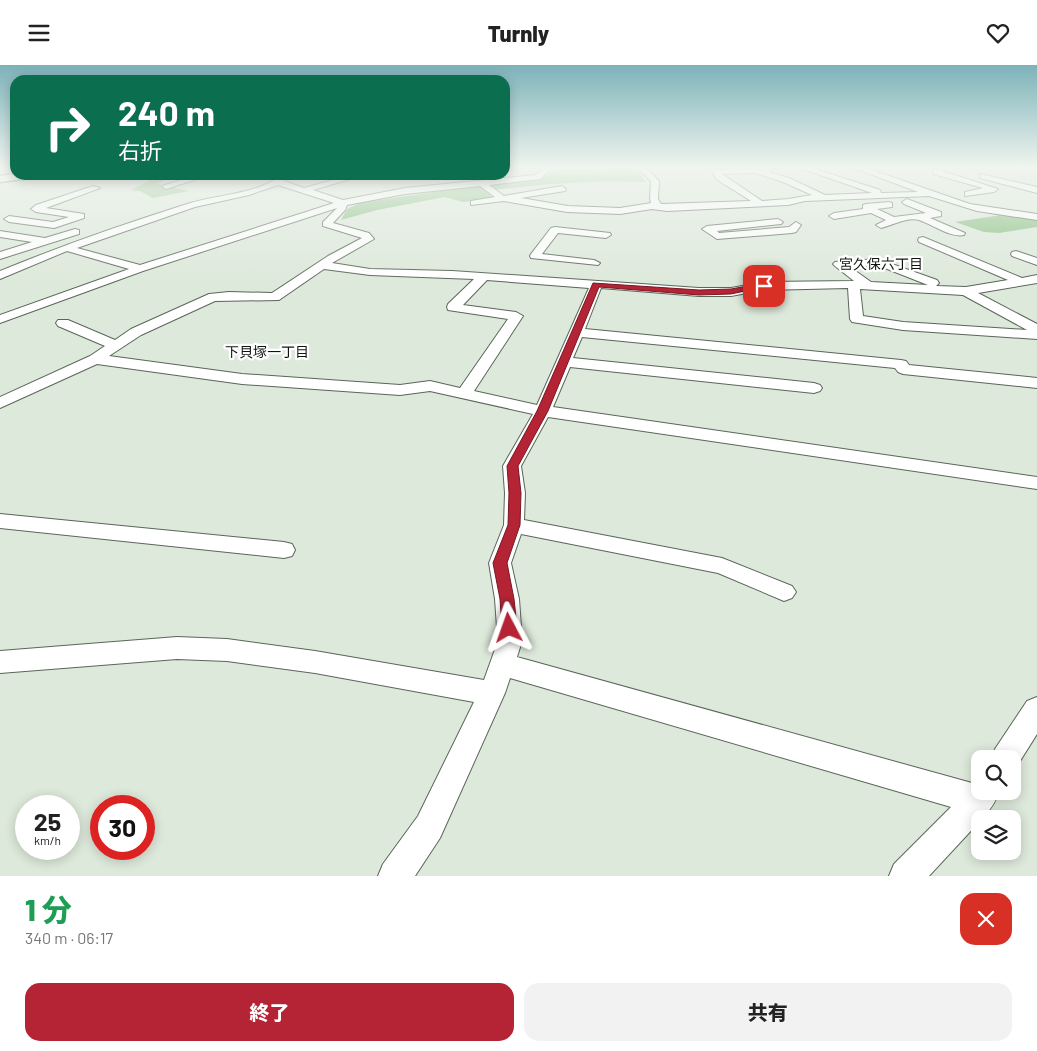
<!DOCTYPE html>
<html lang="ja">
<meta charset="utf-8">
<style>
:root{--surface:#fff;--page:#f2f2f2;--text:#222;--muted:#767676;--accent:#b52435}
body{margin:0;font-family:Barlow,"Noto Sans JP",sans-serif;background:var(--page);color:var(--text);height:100vh;display:flex;flex-direction:column;font-size:19px;white-space:nowrap}
*{box-sizing:border-box;margin:0}
p{font-size:16px;color:var(--muted)}
.icon{flex:none;width:28px;height:28px;fill:none;stroke:currentColor;stroke-width:2;stroke-linecap:round;stroke-linejoin:round}
.map{position:relative;height:811px;overflow:hidden}
.details{display:flex;flex-direction:column;background:var(--surface);flex:1}
.details>*{flex:none}
.top-card{position:absolute;left:10px;top:10px;width:500px;height:105px;border-radius:15px;box-shadow:0 2px 12px #0003;background:#0b6e4f;color:#fff;overflow:hidden}
.controls{position:absolute;left:971px;top:685px;display:grid;gap:10px}
.controls a{display:grid;place-items:center;width:50px;height:50px;border-radius:10px;background:var(--surface);box-shadow:0 2px 12px #0003;font-size:25px}
.speed{position:absolute;left:15px;top:730px;display:flex;gap:10px;font-size:25px;font-weight:700;text-align:center}
.speed>*{display:grid;place-content:center;width:65px;height:65px;border-radius:50%;background:var(--surface);box-shadow:0 2px 12px #0003;line-height:1}
.speed small{font-size:12px;font-weight:400}
.speed .limit{border:8px solid #d22;background:#fff;color:#111}
.pin{position:absolute;display:grid;place-items:center;width:42px;height:42px;color:#fff;margin:-21px;border-radius:10px;box-shadow:0 2px 8px #0006}
.me{position:absolute;width:55px;margin:-28px;rotate:356deg;stroke-linejoin:round;filter:drop-shadow(0 0 4px #0008)}
.turn{display:flex;align-items:center;gap:18px;height:105px;padding:0 25px;font-size:22px}
.turn .icon{width:65px;height:65px;stroke-width:2.5}
.turn b{display:block;font-size:35px;line-height:42px}
.round{display:grid;place-items:center;flex:none;width:52px;height:52px;border-radius:15px;background:var(--page)}
.head{display:flex;align-items:center;justify-content:space-between;height:85px;padding:0 25px}
h1{font-size:30px;font-weight:800;line-height:38px;color:#1e9e55}
.cta{display:flex;gap:10px;margin-top:auto;padding:10px 25px}
.cta a{flex:1;height:58px;border-radius:15px;background:var(--accent);color:#fff;font-size:20px;font-weight:800;line-height:58px;text-align:center}
.cta a+a{background:var(--page);color:var(--text)}
header{display:flex;justify-content:space-between;align-items:center;height:65px;padding:0 25px;background:var(--surface);font-size:22px;font-weight:800}
.map>svg:first-child{display:block}
</style>
<header><svg class="icon" aria-label="menu" viewBox="0 0 24 24"><path d="M4 6h16M4 12h16M4 18h16"/></svg>Turnly<svg class="icon" aria-label="heart" viewBox="0 0 24 24"><path d="M12 20l-8-8c-3-5 5-10 8-4 3-6 11-1 8 4z"/></svg></header>
<div class="map">
<svg width="1037" height="811" viewBox="0 0 1037 811">
<rect width="100%" height="100%" fill="#dde9db"/>
<path fill="#cfe0cc" d="M 956,103 L 1037,103 L 1037,120 L 1029,122 Z"/>
<path fill="#88bd81" d="M 632,103 L 638,106 L 646,117 C 592,115 540,119 487,126 L 493,134 L 463,137 L 445,132 L 377,145 L 341,155 L 347,144 L 360,138 L 547,110 L 557,104 Z
M 160,110 L 168,110 L 169,113 L 157,119 L 189,126 L 153,133 L 140,126 L 131,125 Z
M 1008,149 L 1037,154 L 1037,162 L 999,168 L 984,167 L 955,157 Z"/>
<g fill="none" stroke-linecap="round" stroke-linejoin="round">
<defs>
<path id="street" d="M 543,103 L 551,103 L 541,114 L 489,120 L 504,131 L 562,121 L 566,124 L 565,126 L 521,133 L 568,141 L 620,143 L 651,138 L 650,134 L 651,116 L 638,103 L 646,103 L 659,116 L 658,134 L 661,139 L 751,136 L 716,114 L 711,103 L 720,105 L 770,103 L 773,105 L 769,107 L 789,113 L 825,130 L 872,128 L 800,103 L 812,103 L 880,125 L 881,128 L 918,127 L 854,103 L 866,103 L 970,139 L 1037,149 L 1037,155 L 977,146 L 929,131 L 805,136 L 788,140 L 667,146 L 652,144 L 620,149 L 567,147 L 504,136 L 471,140 L 471,136 L 495,132 L 480,121 L 405,129 L 347,140 L 345,145 L 333,158 L 369,168 L 374,174 L 332,198 L 370,204 L 452,206 L 699,223 L 731,223 L 764,217 L 854,216 L 835,201 L 833,199 L 835,197 L 878,194 L 937,215 L 939,218 L 936,221 L 966,222 L 1008,215 L 919,177 L 918,175 L 919,173 L 923,172 L 1022,213 L 1037,210 L 1037,218 L 978,228 L 1037,259 L 1037,274 L 903,265 L 852,257 L 850,254 L 848,223 L 764,225 L 731,231 L 699,231 L 601,223 L 585,264 L 901,295 L 906,296 L 909,300 L 1037,313 L 1037,323 L 903,309 L 898,307 L 895,303 L 582,272 L 573,293 L 814,318 L 820,320 L 822,323 L 820,326 L 814,328 L 570,302 L 553,342 L 1037,412 L 1037,424 L 548,352 L 521,401 L 525,428 L 524,455 L 722,493 L 792,521 L 796,527 L 792,533 L 784,536 L 718,508 L 521,469 L 511,498 L 519,534 L 522,576 L 517,592 L 972,718 L 980,713 L 980,726 L 999,726 C 996,737 990,745 982,754 L 980,754 L 980,756 L 929,811 L 889,811 L 894,799 L 951,742 L 510,613 L 505,628 L 440,773 L 415,811 L 378,811 L 383,799 L 418,751 L 474,637 L 315,608 L 227,596 L 177,594 L 0,608 L 0,586 L 177,572 L 227,574 L 315,586 L 484,615 L 498,576 L 495,534 L 489,498 L 504,460 L 505,428 L 503,401 L 533,349 L 430,326 L 400,330 L 242,319 L 97,299 L 0,343 L 0,332 L 90,291 L 105,281 L 58,261 L 56,258 L 58,255 L 68,255 L 115,275 L 131,264 L 209,229 L 229,227 L 272,228 L 328,191 L 362,173 L 323,161 L 323,157 L 337,143 L 143,206 L 0,258 L 0,250 L 129,204 L 67,186 L 0,214 L 0,206 C 61,181 124,159 187,139 C 215,130 259,129 281,110 L 290,110 L 284,116 L 304,123 L 351,110 L 364,110 L 313,125 L 343,135 L 405,123 L 536,110 ZM 755,108 L 783,117 L 812,130 L 788,134 L 762,136 L 722,109 ZM 278,120 L 334,138 L 140,200 L 77,183 L 195,142 L 249,130 ZM 877,200 L 928,220 L 871,217 L 850,202 ZM 324,204 L 370,210 L 474,214 L 448,239 L 447,242 L 448,245 L 508,254 L 460,323 L 430,316 L 400,320 L 242,309 L 109,291 L 141,270 L 215,236 L 279,235 ZM 487,215 L 589,223 L 537,340 L 474,326 L 523,251 L 516,247 L 463,240 ZM 860,224 L 963,230 L 1027,265 L 903,257 L 863,251 Z
M 933,105 L 939,105 L 998,124 L 994,127 L 965,131 L 965,127 L 983,123 L 933,109 Z
M 980,109 L 1037,122 L 1037,128 L 980,113 Z
M 197,110 L 210,110 L 166,124 L 162,121 Z
M 93,121 L 100,123 L 46,143 L 84,149 L 84,153 L 54,163 L 9,157 L 4,154 L 9,151 L 53,157 L 69,152 L 36,147 L 31,144 L 36,140 Z
M 907,134 L 941,147 L 941,151 L 930,153 L 965,168 L 964,170 C 950,173 932,159 919,155 C 907,152 893,160 881,163 L 876,160 L 886,155 L 871,148 L 834,154 L 829,151 L 834,148 L 863,144 L 863,140 L 866,139 L 889,137 L 892,138 L 892,142 L 877,144 L 894,152 L 926,148 L 904,139 L 902,137 Z
M 778,154 L 783,157 L 781,159 L 717,166 L 719,168 L 789,162 L 796,157 L 801,160 L 796,167 L 792,168 L 717,174 L 702,164 L 707,161 Z
M 555,162 L 610,168 L 611,170 L 606,173 L 558,168 L 542,189 L 594,195 L 600,198 L 598,200 L 531,193 L 530,191 L 531,189 L 551,163 Z
M 75,164 L 79,165 L 79,169 L 0,194 L 0,187 L 32,177 L 0,172 L 0,166 L 45,173 Z
M 1016,186 L 1037,193 L 1037,200 L 1012,191 L 1011,189 L 1012,187 Z
M 0,449 L 284,477 L 292,479 L 295,485 L 292,491 L 284,493 L 0,463 Z
M 1037,632 L 1037,669 L 1015,704 L 1012,705 L 1012,694 L 991,694 L 995,684 L 1027,636 Z"/>
<path id="secondary" d="M 15,109 L 15,110 L 35,110 L 29,113 L 0,117 L 0,111 Z"/>
</defs>
<use href="#street" stroke="#5b655a" stroke-width="2"/>
<use href="#secondary" stroke="#5b655a" stroke-width="3"/>
<use href="#street" fill="#fff" fill-rule="evenodd"/>
<use href="#secondary" fill="#fff" fill-rule="evenodd"/>
</g>
<linearGradient id="sky" x2="0" y2="1"><stop stop-color="#7cb2b9"/><stop offset="0.47" stop-color="#f0f5ef"/><stop offset="1" stop-color="#f0f5ef" stop-opacity="0"/></linearGradient>
<rect width="1037" height="217" fill="url(#sky)"/>
<path fill="#b52435" stroke="#761722" d="M 593,218 L 699,225 L 731,224 L 764,218 L 768,221 L 731,229 L 699,230 L 599,222 L 548,346 L 518,401 L 521,428 L 520,460 L 507,498 L 514,534 L 517,563 L 514,568 L 509,569 L 504,568 L 502,563 L 500,534 L 493,498 L 508,460 L 509,428 L 507,401 L 537,346 Z"/>
<g text-anchor="middle" dominant-baseline="central" stroke-width="4.5" stroke-linejoin="round" paint-order="stroke">
<g font-size="14" fill="#101410" stroke="#fff">
<text x="881" y="198">宮久保六丁目</text>
<text x="267" y="286">下貝塚一丁目</text>
</g>
</g>
</svg>
<div class="controls">
<a><svg class="icon" aria-label="search" viewBox="0 0 24 24"><circle cx="10" cy="10" r="6"/><path d="M15 15l6 6"/></svg></a>
<a><svg class="icon" aria-label="layers" viewBox="0 0 24 24"><path d="M12 4l9 5-9 5-9-5zM3 14l9 5 9-5"/></svg></a>
</div>
<div class="speed"><div>25<small>km/h</small></div><div class="limit">30</div></div>
<div class="pin" style="left:764px;top:221px;background:#d93025"><svg class="icon" aria-label="arrive" viewBox="0 0 24 24"><path d="M6 21V4h12l-3 4 3 4H6"/></svg></div>
<svg class="me" style="left:509px;top:563px" viewBox="-20 -20 40 40"><path d="M0-17L14 15 0 8-14 15z" fill="#b52435" stroke="#fff" stroke-width="4"/></svg>
<div class="top-card">
<div class="turn"><svg class="icon" aria-label="right" viewBox="0 0 24 24"><path d="M7 20v-9h11M14 6l5 5-5 5"/></svg><div><b>240 m</b>右折</div></div>
</div>
</div>
<section class="details">
<div class="head"><div><h1>1 分</h1><p>340 m · 06:17</p></div><a class="round" style="background:#d93025;color:#fff"><svg class="icon" aria-label="close" viewBox="0 0 24 24"><path d="M6 6l12 12M18 6L6 18"/></svg></a></div>
<div class="cta"><a>終了</a><a>共有</a></div>
</section>
